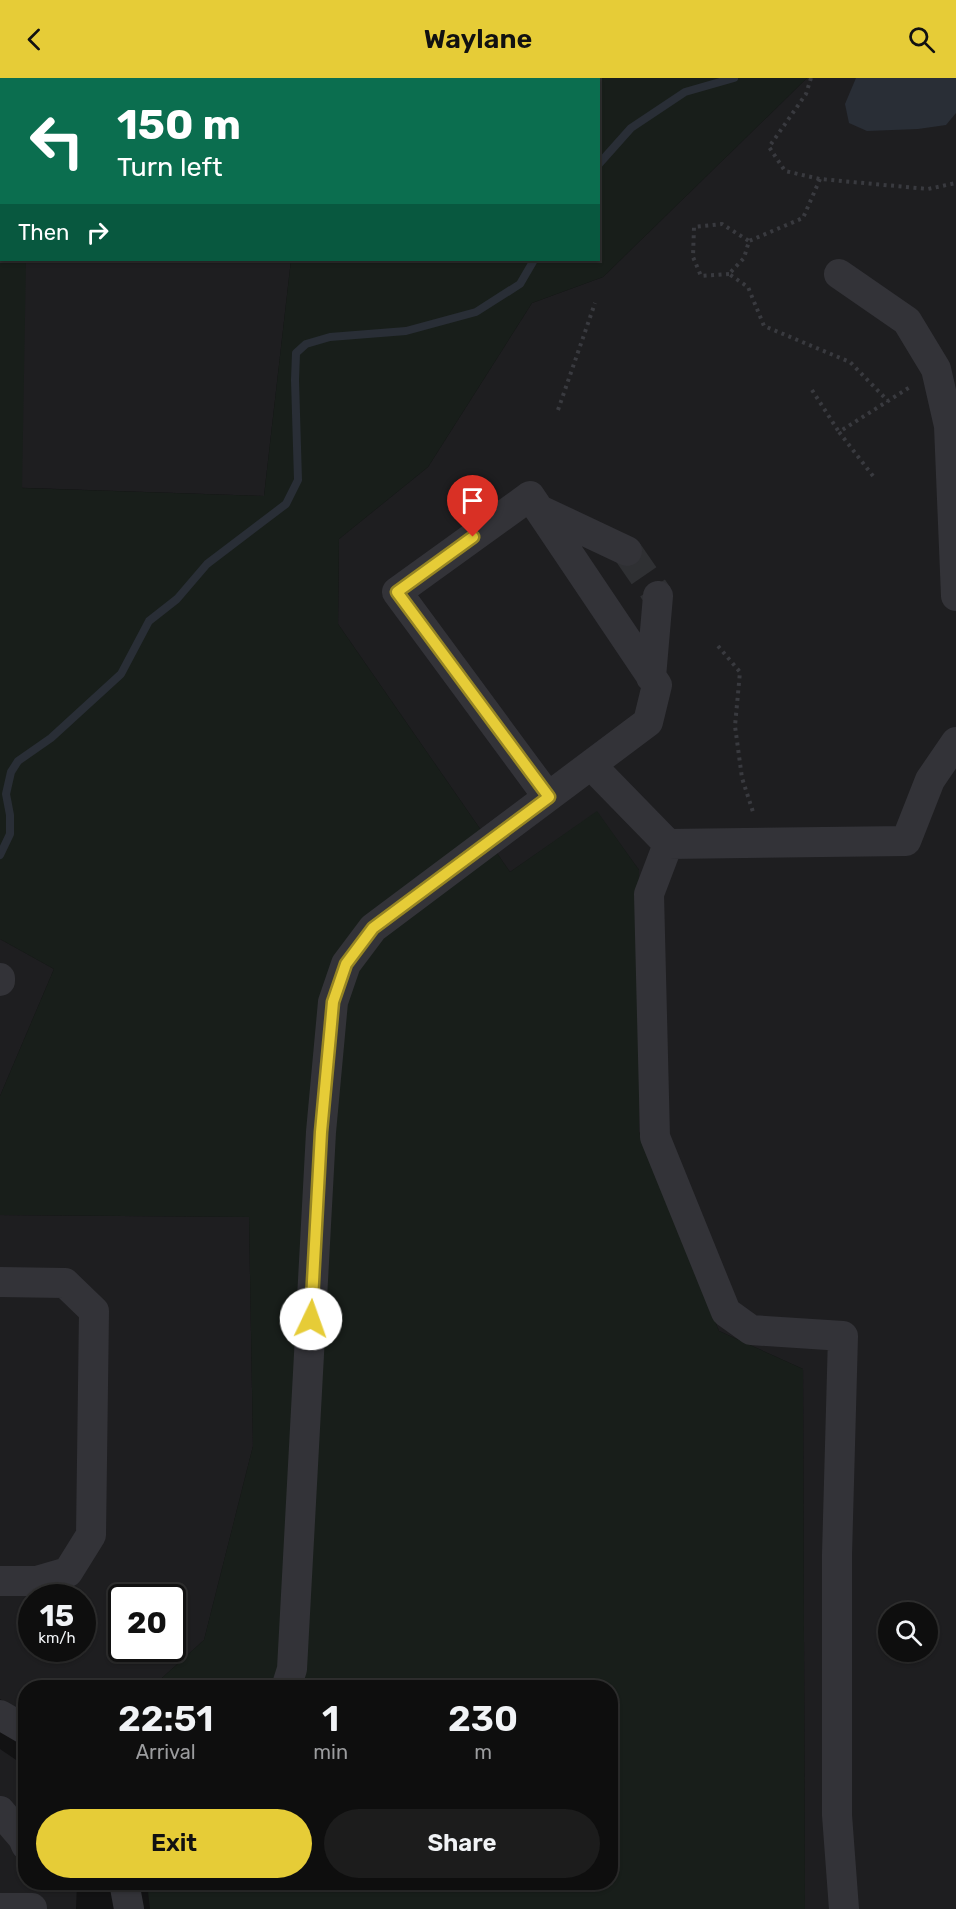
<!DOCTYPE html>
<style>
:root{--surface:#0e0e0e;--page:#1c1c1c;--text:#f1f3f6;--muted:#9b9c9e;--line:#2e2e2e;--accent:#e6cc37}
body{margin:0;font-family:Rubik,sans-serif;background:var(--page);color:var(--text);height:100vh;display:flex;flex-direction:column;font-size:22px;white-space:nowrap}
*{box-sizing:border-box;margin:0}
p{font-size:20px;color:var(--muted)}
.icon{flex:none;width:33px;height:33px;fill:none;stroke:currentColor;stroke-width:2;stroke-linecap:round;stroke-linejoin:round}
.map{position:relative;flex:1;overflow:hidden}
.details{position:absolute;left:18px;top:1602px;width:600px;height:210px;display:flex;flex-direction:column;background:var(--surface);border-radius:24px;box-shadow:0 2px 4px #0004,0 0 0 2px var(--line)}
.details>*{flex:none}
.guide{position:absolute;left:0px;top:0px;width:600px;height:183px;box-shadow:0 2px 4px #0004,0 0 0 2px var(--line);background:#0b6e4f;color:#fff;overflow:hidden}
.fabs{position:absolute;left:878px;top:1524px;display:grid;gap:12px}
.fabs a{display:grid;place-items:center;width:60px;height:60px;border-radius:50%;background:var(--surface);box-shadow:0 2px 4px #0004,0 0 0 2px var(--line);font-size:30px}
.speed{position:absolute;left:18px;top:1506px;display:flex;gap:12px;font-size:30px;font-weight:700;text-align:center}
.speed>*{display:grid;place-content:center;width:78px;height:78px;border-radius:50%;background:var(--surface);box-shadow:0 2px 4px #0004,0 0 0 2px var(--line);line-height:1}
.speed small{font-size:15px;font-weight:400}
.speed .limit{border:3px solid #111;border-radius:9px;background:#fff;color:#111}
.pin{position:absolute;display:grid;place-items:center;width:51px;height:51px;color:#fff;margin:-62px -26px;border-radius:50% 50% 50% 0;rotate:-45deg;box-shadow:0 0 6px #0007}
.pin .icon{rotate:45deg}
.me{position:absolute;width:66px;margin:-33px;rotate:3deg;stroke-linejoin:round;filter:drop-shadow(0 0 4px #0008)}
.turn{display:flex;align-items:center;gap:21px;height:126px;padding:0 18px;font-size:27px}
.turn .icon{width:78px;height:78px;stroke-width:2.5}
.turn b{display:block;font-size:42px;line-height:51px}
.then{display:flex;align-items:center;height:57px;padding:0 18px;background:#0003;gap:12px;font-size:22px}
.eta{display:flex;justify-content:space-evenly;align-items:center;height:102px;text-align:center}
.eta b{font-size:36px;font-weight:600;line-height:42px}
.primary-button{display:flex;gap:12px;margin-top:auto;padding:12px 18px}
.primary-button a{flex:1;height:69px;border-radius:36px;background:var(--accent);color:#111;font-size:24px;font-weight:600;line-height:69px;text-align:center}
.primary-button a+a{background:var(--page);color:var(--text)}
header{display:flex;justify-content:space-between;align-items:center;height:78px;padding:0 18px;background:var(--accent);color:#111;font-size:27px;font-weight:600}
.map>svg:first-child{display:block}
</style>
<header><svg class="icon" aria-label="back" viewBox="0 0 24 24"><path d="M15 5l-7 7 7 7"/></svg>Waylane<svg class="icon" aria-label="search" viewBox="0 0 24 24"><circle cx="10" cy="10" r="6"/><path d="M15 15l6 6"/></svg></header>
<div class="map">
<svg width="956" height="1831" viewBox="0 0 956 1831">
<rect width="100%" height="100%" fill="#121213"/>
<path fill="#1e1e20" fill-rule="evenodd" d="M 0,0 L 312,0 L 2,2 L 2,182 L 291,182 L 264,418 L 0,409 Z
M 807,0 L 956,0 L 956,1831 L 805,1831 L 803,1291 L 719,1253 L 639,1054 L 639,792 L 597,734 L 510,794 L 338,546 L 339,461 L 428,389 L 532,225 L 603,199 ZM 888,1534 L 927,1534 L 927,1574 L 888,1574 Z
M 0,861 L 54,891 L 0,1018 Z
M 0,1137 L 249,1139 L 253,1368 L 204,1562 L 152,1609 L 26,1610 L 25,1636 L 0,1621 ZM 32,1520 L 82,1520 L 82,1570 L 32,1570 ZM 122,1520 L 172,1520 L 172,1570 L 122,1570 Z
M 0,1671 L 25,1688 L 26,1804 L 77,1805 L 76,1831 L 0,1831 Z"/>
<path fill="#181e1a" d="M 312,0 L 807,0 L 603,199 L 532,225 L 428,389 L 339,461 L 338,546 L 510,794 L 597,733 L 639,792 L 639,1054 L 719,1253 L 803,1291 L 805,1831 L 150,1831 L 147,1805 L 610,1804 L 610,1610 L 152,1609 L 204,1562 L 253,1368 L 249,1139 L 0,1137 L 0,1018 L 54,891 L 0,861 L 0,23 L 2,23 L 2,182 L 26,182 L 22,410 L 264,418 L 291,182 L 598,182 L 598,2 L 311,1 Z"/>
<path fill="#292e36" d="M 856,0 L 956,0 L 956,35 L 946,47 L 918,51 L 867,53 L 849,45 L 845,26 Z"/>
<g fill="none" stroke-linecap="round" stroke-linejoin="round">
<path stroke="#292e36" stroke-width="8" d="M 598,87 L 631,50 L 685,14 L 734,0
M 0,777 L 10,756 L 10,737 L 6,716 L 11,694 L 18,683 L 51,660 L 121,596 L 149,543 L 177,521 L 207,486 L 286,426 L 298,402 L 295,302 L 296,275 L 306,266 L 330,259 L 406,253 L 476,234 L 520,206 L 534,182"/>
<path stroke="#2f3033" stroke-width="30" stroke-dasharray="30 15" stroke-linecap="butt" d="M 627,473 L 658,518"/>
<path stroke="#393a3f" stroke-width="4" stroke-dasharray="3 4.5" stroke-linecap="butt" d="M 811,0 L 806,16 L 769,69 L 785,93 L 820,101 L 928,111 L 956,105
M 820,101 L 803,140 L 749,163 L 744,180 L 729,196 L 748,209 L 764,248 L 850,284 L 888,323
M 729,196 L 701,198 L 693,179 L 694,149 L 722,146 L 749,163
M 812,312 L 839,354
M 558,332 L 595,225
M 873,398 L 839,354 L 910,309
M 718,568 L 740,594 L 735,648 L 742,700 L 754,737"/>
<path stroke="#333338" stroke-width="30" d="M 54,2 L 54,0
M 839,196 L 907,243 L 936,291 L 949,348 L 956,518
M 540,432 L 627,473
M 651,599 L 658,518
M 591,687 L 668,766 L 906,763 L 930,702 L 956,664
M 668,766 L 649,816 L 655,1059 L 726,1234 L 751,1252 L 843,1258 L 837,1477 L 837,1737 L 844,1831
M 0,900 L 0,903
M 0,1204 L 65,1205 L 94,1233 L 91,1457 L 68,1494 L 37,1503 L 0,1503
M 286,1610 L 292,1591 L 321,1054 L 333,924 L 346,886 L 373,850 L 648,644 L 657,607 L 530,418 L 397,514 L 548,719
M 0,1637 L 26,1652
M 0,1733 L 23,1760 L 26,1767
M 124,1804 L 129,1831
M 0,1830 L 32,1830"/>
</g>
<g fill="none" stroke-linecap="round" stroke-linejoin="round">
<defs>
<path id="route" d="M 311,1241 L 321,1054 L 331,946 L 333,924 L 346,886 L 373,850 L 549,719 L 397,514 L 473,459"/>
</defs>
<use href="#route" stroke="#968524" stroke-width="15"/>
<use href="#route" stroke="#e6cc37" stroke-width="10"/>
</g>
</svg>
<div class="fabs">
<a><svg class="icon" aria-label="search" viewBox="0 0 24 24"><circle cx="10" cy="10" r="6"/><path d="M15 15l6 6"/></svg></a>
</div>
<div class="speed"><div>15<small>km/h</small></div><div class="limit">20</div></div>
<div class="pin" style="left:473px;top:459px;background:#d93025"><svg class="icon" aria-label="arrive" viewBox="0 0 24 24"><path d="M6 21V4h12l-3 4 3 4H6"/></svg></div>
<svg class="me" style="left:311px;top:1241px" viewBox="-20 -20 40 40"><circle r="19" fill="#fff"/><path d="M0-13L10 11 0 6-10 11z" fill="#e6cc37"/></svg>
<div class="guide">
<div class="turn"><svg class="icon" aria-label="left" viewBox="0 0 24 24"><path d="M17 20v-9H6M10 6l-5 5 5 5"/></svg><div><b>150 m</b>Turn left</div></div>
<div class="then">Then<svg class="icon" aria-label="right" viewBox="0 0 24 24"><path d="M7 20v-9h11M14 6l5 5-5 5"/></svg></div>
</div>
<section class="details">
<div class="eta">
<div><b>22:51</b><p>Arrival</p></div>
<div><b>1</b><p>min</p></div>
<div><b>230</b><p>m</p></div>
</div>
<div class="primary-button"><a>Exit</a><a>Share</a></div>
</section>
</div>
